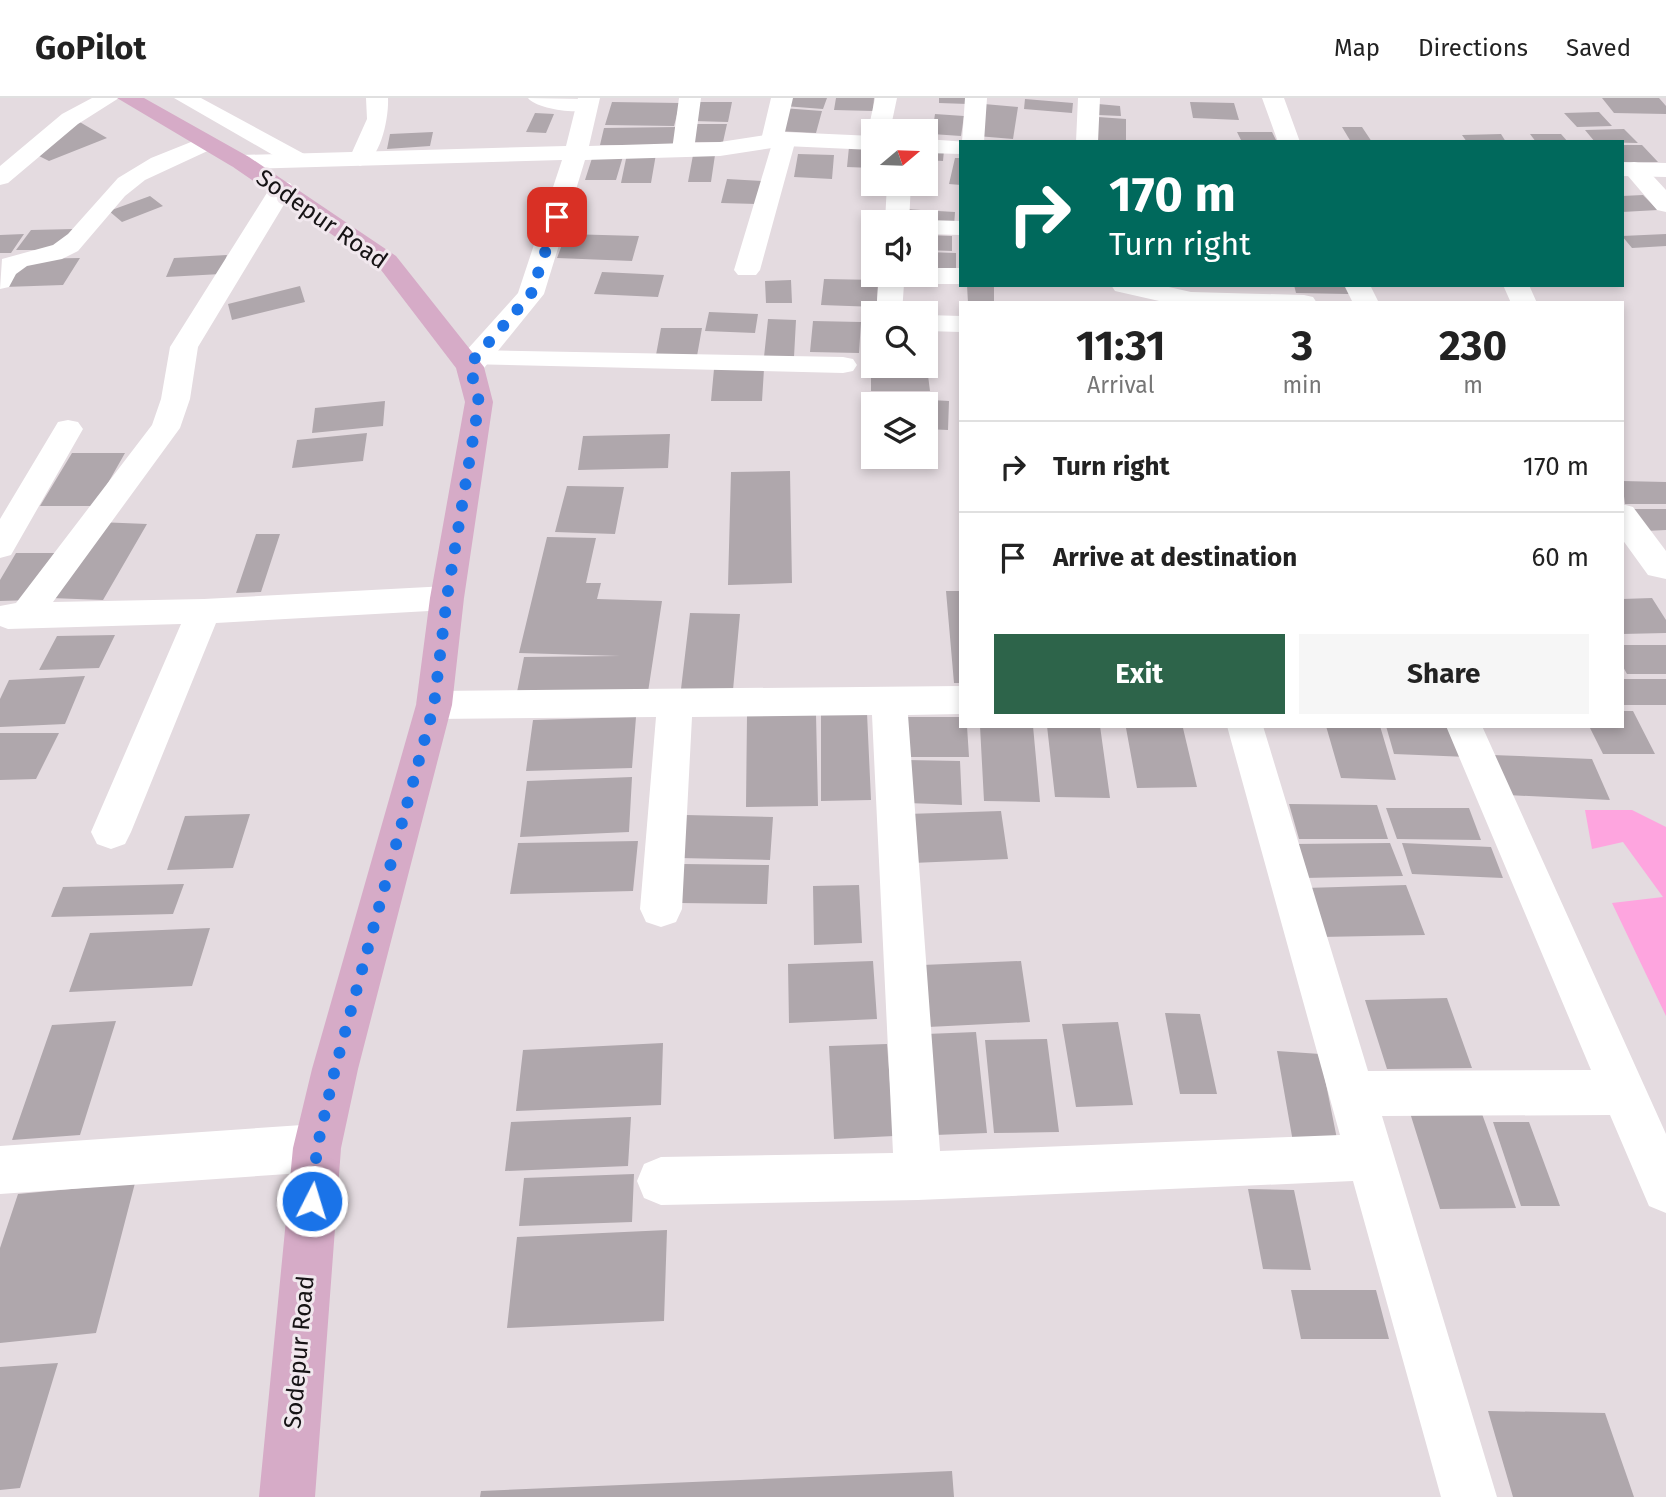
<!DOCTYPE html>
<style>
:root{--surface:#fff;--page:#f6f6f6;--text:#222;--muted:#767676;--line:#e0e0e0;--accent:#2d644a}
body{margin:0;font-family:"Fira Sans",sans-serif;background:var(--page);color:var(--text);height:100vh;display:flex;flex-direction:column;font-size:26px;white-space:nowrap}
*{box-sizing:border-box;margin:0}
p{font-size:23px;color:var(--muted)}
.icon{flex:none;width:38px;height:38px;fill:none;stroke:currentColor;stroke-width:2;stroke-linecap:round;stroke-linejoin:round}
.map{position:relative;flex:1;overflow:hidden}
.panel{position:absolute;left:959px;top:203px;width:665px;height:427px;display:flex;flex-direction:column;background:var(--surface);border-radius:0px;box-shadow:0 4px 10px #0003}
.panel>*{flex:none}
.top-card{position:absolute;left:959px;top:42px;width:665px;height:147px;border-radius:0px;box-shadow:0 4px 10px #0003;background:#00695c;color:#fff;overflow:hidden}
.needle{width:46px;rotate:71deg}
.tools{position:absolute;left:861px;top:21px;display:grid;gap:14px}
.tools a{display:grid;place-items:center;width:77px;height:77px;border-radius:0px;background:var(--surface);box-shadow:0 4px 10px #0003;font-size:35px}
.pin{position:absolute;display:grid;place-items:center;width:60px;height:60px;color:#fff;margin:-30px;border-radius:14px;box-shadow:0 4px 10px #0006}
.me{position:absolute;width:77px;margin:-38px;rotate:5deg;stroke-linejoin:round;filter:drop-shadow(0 0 5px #0008)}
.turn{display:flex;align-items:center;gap:24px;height:147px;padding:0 35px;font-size:32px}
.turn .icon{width:91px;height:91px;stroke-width:2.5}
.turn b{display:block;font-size:49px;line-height:60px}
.eta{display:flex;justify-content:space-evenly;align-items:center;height:119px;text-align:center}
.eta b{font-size:42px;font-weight:700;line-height:49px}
.primary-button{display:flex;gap:14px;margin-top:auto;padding:14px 35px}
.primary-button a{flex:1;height:80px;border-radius:0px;background:var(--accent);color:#fff;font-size:28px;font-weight:700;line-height:80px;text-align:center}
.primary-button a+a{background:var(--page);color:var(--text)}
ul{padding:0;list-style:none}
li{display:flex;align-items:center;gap:21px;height:91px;padding:0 35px;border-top:2px solid var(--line)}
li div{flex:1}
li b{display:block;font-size:26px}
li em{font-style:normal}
header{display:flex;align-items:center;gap:42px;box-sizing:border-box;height:98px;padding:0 35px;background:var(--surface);border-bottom:2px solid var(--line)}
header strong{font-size:33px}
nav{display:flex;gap:38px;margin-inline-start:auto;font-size:24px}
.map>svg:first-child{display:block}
</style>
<header>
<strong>GoPilot</strong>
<nav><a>Map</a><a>Directions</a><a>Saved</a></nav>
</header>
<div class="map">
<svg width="1666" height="1399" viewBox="0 0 1666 1399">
<rect width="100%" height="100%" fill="#e4dbe0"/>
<path fill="#fea5df" d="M 1585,712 L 1632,712 L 1666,729 L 1666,918 L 1612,805 L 1663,799 L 1623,744 L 1592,751 Z"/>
<path fill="#afa7ac" d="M 787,0 L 827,0 L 823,11 L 784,8 Z
M 836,0 L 874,0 L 873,13 L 834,12 Z
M 939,0 L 969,0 L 968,6 L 939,5 Z
M 1602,0 L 1659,0 L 1666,8 L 1666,16 L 1614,15 Z
M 1025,1 L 1073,5 L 1072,15 L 1024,11 Z
M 612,4 L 680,5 L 674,28 L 605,27 Z
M 697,4 L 732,4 L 728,24 L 693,23 Z
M 1190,4 L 1234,5 L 1239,22 L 1193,20 Z
M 984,6 L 1018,9 L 1013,41 L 977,38 Z
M 1098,6 L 1120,8 L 1121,18 L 1098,17 Z
M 782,10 L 822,13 L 816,35 L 776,33 Z
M 1599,14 L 1612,28 L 1577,29 L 1564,15 Z
M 535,15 L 554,16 L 546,35 L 526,34 Z
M 935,16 L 964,18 L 961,38 L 932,36 Z
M 1098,19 L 1126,21 L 1126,44 L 1096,44 Z
M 78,23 L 107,40 L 49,63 L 37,57 Z
M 693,26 L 727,26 L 723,44 L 689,44 Z
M 677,29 L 674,47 L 600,47 L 604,30 Z
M 1342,29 L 1362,29 L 1372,44 L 1351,44 Z
M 1624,31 L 1638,45 L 1595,44 L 1585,32 Z
M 433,34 L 430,48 L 387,51 L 390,36 Z
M 1237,34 L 1272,34 L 1277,44 L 1242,44 Z
M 1501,36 L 1506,44 L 1467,44 L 1462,37 Z
M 1530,36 L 1561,36 L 1568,44 L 1536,44 Z
M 1622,47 L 1642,47 L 1658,64 L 1622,65 Z
M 849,49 L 873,50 L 873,70 L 847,69 Z
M 926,51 L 944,52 L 943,63 L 926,62 Z
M 594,54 L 624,55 L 616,82 L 585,82 Z
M 627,56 L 656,56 L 651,85 L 621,85 Z
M 798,56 L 834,57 L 832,81 L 794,79 Z
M 693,57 L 715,57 L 711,84 L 688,84 Z
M 955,60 L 961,60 L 961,87 L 949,86 Z
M 727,81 L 762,83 L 757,106 L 721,105 Z
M 1643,97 L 1658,112 L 1622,114 L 1622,98 Z
M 150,98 L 163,108 L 122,124 L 109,113 Z
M 904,111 L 955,114 L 954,128 L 903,124 Z
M 74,131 L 59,152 L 16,152 L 31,132 Z
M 24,136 L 11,155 L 0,155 L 0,137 Z
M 566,136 L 639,138 L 632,163 L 557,160 Z
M 1666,136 L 1666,148 L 1632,150 L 1622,138 Z
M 926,137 L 952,138 L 952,153 L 926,152 Z
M 926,154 L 956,155 L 956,176 L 926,175 Z
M 227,157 L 221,176 L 166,179 L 174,160 Z
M 80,160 L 63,187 L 4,189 L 22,161 Z
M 602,174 L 664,177 L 658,199 L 594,196 Z
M 824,181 L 878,182 L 877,209 L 821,207 Z
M 791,182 L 792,205 L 766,205 L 765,183 Z
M 967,187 L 994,187 L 994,205 L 968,205 Z
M 1294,187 L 1345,187 L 1349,196 L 1296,195 Z
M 300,188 L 305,204 L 232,222 L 228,206 Z
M 709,214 L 758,216 L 755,235 L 705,233 Z
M 768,221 L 796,222 L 794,259 L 764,259 Z
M 813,223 L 861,224 L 859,255 L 810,254 Z
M 661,230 L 702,230 L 697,258 L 656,257 Z
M 868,232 L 873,232 L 873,261 L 868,261 Z
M 926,262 L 930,293 L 871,293 L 871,268 L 926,268 Z
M 714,271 L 764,271 L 762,303 L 711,303 Z
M 893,300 L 949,303 L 948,332 L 926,331 L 926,306 L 893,306 Z
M 385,303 L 383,328 L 312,335 L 315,310 Z
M 367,335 L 363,363 L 292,370 L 297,342 Z
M 670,336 L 668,370 L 578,372 L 583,338 Z
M 72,355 L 125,355 L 95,408 L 40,408 Z
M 790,373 L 792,485 L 728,487 L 731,374 Z
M 1622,383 L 1666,384 L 1666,406 L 1625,406 Z
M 567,388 L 624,389 L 615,436 L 555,434 Z
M 1631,411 L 1666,411 L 1666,432 L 1645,433 Z
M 98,424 L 147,426 L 103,502 L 51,500 Z
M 256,436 L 280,436 L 261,494 L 236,495 Z
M 547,439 L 596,440 L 586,485 L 601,485 L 597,501 L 662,503 L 648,594 L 517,594 L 524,559 L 620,558 L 519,555 Z
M 16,455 L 59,455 L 33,502 L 0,503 L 0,482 Z
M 946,493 L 961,493 L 961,585 L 954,585 Z
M 1652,500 L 1666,522 L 1666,535 L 1622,536 L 1622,501 Z
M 690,515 L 740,516 L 733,592 L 681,591 Z
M 115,537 L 99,570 L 39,572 L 57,538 Z
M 1622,547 L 1666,547 L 1666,576 L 1627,576 L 1622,567 Z
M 85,578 L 65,626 L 0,629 L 0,601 L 9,582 Z
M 1622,581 L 1666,581 L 1666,607 L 1622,607 Z
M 1622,613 L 1633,613 L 1655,656 L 1603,656 L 1589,628 L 1622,628 Z
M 821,615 L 867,615 L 871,702 L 821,703 Z
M 816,616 L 818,708 L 746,709 L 747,617 Z
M 636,619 L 632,670 L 526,673 L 533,622 Z
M 903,619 L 961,619 L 961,628 L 967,628 L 969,659 L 904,659 Z
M 980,628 L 1033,628 L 1040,704 L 984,703 Z
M 1047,628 L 1100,628 L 1110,700 L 1055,699 Z
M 1326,628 L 1380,628 L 1396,682 L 1341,680 Z
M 1386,628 L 1457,628 L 1468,659 L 1394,656 Z
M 1126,630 L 1183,630 L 1197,689 L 1137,690 Z
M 0,635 L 59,635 L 36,681 L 0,682 Z
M 1492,657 L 1592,661 L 1610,702 L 1507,697 Z
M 907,662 L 960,663 L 962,707 L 907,705 Z
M 632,679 L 629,734 L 520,739 L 527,683 Z
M 1289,706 L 1377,707 L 1388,741 L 1299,741 Z
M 1386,710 L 1469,710 L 1481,742 L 1397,741 Z
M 1001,713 L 1008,761 L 912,765 L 907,716 Z
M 250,716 L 233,770 L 167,772 L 185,718 Z
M 685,717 L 773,719 L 770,762 L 679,760 Z
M 638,743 L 633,793 L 510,796 L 518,745 Z
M 1390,745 L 1403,778 L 1303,780 L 1293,746 Z
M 1402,745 L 1491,749 L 1503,780 L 1412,776 Z
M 683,766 L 769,767 L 767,806 L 679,805 Z
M 184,786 L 173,816 L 51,819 L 63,789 Z
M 859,787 L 862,845 L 814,847 L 813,788 Z
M 1406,787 L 1425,837 L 1320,839 L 1305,790 Z
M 210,830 L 192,888 L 69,894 L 90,835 Z
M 873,863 L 877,921 L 789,925 L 788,866 Z
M 1021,863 L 1030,924 L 928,929 L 922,867 Z
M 1447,900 L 1472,970 L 1387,971 L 1365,902 Z
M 1165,915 L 1200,916 L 1217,996 L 1180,996 Z
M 116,923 L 80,1037 L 12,1042 L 52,927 Z
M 1118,924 L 1133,1007 L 1076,1009 L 1062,926 Z
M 976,934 L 987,1035 L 935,1037 L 926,936 Z
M 1047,941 L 1059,1034 L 994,1035 L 985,942 Z
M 663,945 L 661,1007 L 516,1013 L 523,952 Z
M 887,946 L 894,1038 L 834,1041 L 829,948 Z
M 1277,953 L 1320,956 L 1338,1046 L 1293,1044 Z
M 1406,1002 L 1477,1002 L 1516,1110 L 1440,1111 Z
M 631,1019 L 628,1068 L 505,1073 L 511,1024 Z
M 1493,1024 L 1529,1024 L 1560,1108 L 1521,1108 Z
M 634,1076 L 632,1124 L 519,1128 L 524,1080 Z
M 135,1085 L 96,1235 L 0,1245 L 0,1150 L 18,1096 Z
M 1248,1091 L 1294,1092 L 1311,1172 L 1263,1171 Z
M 667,1132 L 664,1223 L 507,1230 L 517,1139 Z
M 1291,1192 L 1376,1192 L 1389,1241 L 1301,1241 Z
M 58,1265 L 20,1390 L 0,1392 L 0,1269 Z
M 1488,1313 L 1605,1315 L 1634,1399 L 1513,1399 Z
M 952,1373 L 954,1399 L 480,1399 L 481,1393 Z"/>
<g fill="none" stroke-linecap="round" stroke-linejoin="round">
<path fill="#fff" fill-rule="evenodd" d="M 92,0 L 119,0 L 78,26 L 8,85 L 0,87 L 0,68 L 62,16 Z
M 174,0 L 201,0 L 308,58 L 312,63 L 308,68 L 292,68 Z
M 366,0 L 388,0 C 389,19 381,63 360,68 L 349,61 L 367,21 Z
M 528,0 L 587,1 L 598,7 C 589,19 537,12 528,0 Z
M 679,0 L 701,0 L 694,52 L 683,59 L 672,52 Z
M 771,0 L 793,0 L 785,34 L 796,41 L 760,172 L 756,177 L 738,177 L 734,172 L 771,49 L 761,42 Z
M 875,0 L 897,0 L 890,33 L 873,33 L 873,38 L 868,33 Z
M 965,0 L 987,0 L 984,44 L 962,44 Z
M 1078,0 L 1100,0 L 1098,44 L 1076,44 Z
M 1262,0 L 1284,0 L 1300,44 L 1278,44 Z
M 206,38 L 217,45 L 214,50 L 145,82 L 125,98 L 78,153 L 62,161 L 27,168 L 16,176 L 9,189 L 0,191 L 2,161 L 53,147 L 68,136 L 118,80 L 151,60 Z
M 1634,64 L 1642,66 L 1666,92 L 1666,114 L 1657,112 L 1622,71 L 1626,66 Z
M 282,83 L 290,85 L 294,90 L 198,249 L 190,301 L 180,330 L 53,504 L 204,501 L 447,488 L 459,491 L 464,500 L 459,509 L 447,512 L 216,525 L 131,734 L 125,746 L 111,751 L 97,746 L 91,734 L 181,526 L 8,531 L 0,528 L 0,508 L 16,505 L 152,327 L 161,301 L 170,249 L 270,90 L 274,85 Z
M 887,86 L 911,86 L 909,124 L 885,124 Z
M 926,122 L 961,123 L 961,137 L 926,136 L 926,124 L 917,124 Z
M 926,170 L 961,170 L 961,186 L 904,186 L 902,215 L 876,215 L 879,177 L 926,177 Z
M 1111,187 L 1160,187 L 1191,194 L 1304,197 L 1313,199 L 1317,205 L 1168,205 L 1115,193 Z
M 1344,187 L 1370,187 L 1379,205 L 1353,205 Z
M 1503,187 L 1529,187 L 1537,205 L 1511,205 Z
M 926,217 L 961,218 L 961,234 L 926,233 Z
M 475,252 L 843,259 L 853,261 L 857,267 L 853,273 L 843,275 L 465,266 L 461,260 L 465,254 Z
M 68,322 L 78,324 L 83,331 L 11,457 L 0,460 L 0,421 L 58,324 Z
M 1622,406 L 1633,409 L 1666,453 L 1666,481 L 1648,477 L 1622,441 Z
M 961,588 L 961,616 L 908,617 L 940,1053 L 1340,1037 L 1227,628 L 1263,628 L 1368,973 L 1591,972 L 1446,628 L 1482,628 L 1666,1036 L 1666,1115 L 1649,1108 L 1610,1017 L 1382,1018 L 1497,1399 L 1441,1399 L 1353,1083 L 918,1102 L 661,1107 L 644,1100 L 637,1083 L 644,1066 L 661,1059 L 893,1055 L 872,617 L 692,619 L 682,811 L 676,824 L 661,829 L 646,824 L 640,811 L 656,619 L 434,621 L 421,617 L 416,607 L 421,597 L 434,593 Z
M 317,1026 L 334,1033 L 341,1050 L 334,1067 L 317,1074 L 0,1096 L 0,1048 Z"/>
<path fill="#fff" fill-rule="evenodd" d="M 578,0 L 600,0 L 589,48 L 720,44 L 785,34 L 873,38 L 873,52 L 785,48 L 720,58 L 585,62 L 544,196 L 480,275 L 470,277 L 460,275 L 456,269 L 465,254 L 518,195 L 562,62 L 241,71 L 233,69 L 229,64 L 233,59 L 241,57 L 566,48 Z
M 926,41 L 967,44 L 961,44 L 961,56 L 926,55 Z
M 1622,64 L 1666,65 L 1666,79 L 1622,78 Z"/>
<path fill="#d6abc7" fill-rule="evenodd" d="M 117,0 L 144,0 L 249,59 L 396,158 L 484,269 L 493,304 L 464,500 L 452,607 L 358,971 L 341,1050 L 315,1399 L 259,1399 L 293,1050 L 312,971 L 416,607 L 430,500 L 465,304 L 456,270 L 378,168 L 233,69 Z"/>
</g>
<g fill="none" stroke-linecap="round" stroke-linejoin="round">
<path stroke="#1a73e8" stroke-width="12" stroke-dasharray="0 21.6" d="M 312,1103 L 317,1050 L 335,971 L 434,607 L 447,499 L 479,304 L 470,269 L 475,260 L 531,196 L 557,119"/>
</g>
<g text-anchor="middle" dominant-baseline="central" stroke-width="6" stroke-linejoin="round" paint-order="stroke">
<g font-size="24" fill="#161315" stroke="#f1e8ee">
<text transform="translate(322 121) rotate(35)">Sodepur Road</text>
<text transform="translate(299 1254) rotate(-85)">Sodepur Road</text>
</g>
</g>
</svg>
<div class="tools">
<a><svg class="needle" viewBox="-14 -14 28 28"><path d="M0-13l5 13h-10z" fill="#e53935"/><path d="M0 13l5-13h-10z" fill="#767676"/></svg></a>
<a><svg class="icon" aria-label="sound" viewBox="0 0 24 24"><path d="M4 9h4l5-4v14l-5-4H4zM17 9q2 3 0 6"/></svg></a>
<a><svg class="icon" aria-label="search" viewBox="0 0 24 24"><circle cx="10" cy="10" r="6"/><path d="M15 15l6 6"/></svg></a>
<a><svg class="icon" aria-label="layers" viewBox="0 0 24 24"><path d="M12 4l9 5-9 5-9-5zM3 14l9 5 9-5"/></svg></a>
</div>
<div class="pin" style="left:557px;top:119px;background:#d93025"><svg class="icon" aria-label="arrive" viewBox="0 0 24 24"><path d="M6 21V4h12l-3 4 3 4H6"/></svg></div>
<svg class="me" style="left:312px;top:1103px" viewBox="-20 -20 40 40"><circle r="17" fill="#1a73e8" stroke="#fff" stroke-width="3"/><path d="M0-11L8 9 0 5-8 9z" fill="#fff"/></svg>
<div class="top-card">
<div class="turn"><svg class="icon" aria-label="right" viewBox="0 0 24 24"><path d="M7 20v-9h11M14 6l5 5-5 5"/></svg><div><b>170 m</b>Turn right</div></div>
</div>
<section class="panel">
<div class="eta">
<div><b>11:31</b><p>Arrival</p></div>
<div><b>3</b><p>min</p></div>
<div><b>230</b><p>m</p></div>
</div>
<ul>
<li><svg class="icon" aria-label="right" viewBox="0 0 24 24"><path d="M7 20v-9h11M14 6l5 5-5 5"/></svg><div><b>Turn right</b></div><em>170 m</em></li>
<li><svg class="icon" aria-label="arrive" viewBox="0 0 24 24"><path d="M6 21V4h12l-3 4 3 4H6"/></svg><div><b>Arrive at destination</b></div><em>60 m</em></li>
</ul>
<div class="primary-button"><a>Exit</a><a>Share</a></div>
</section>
</div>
